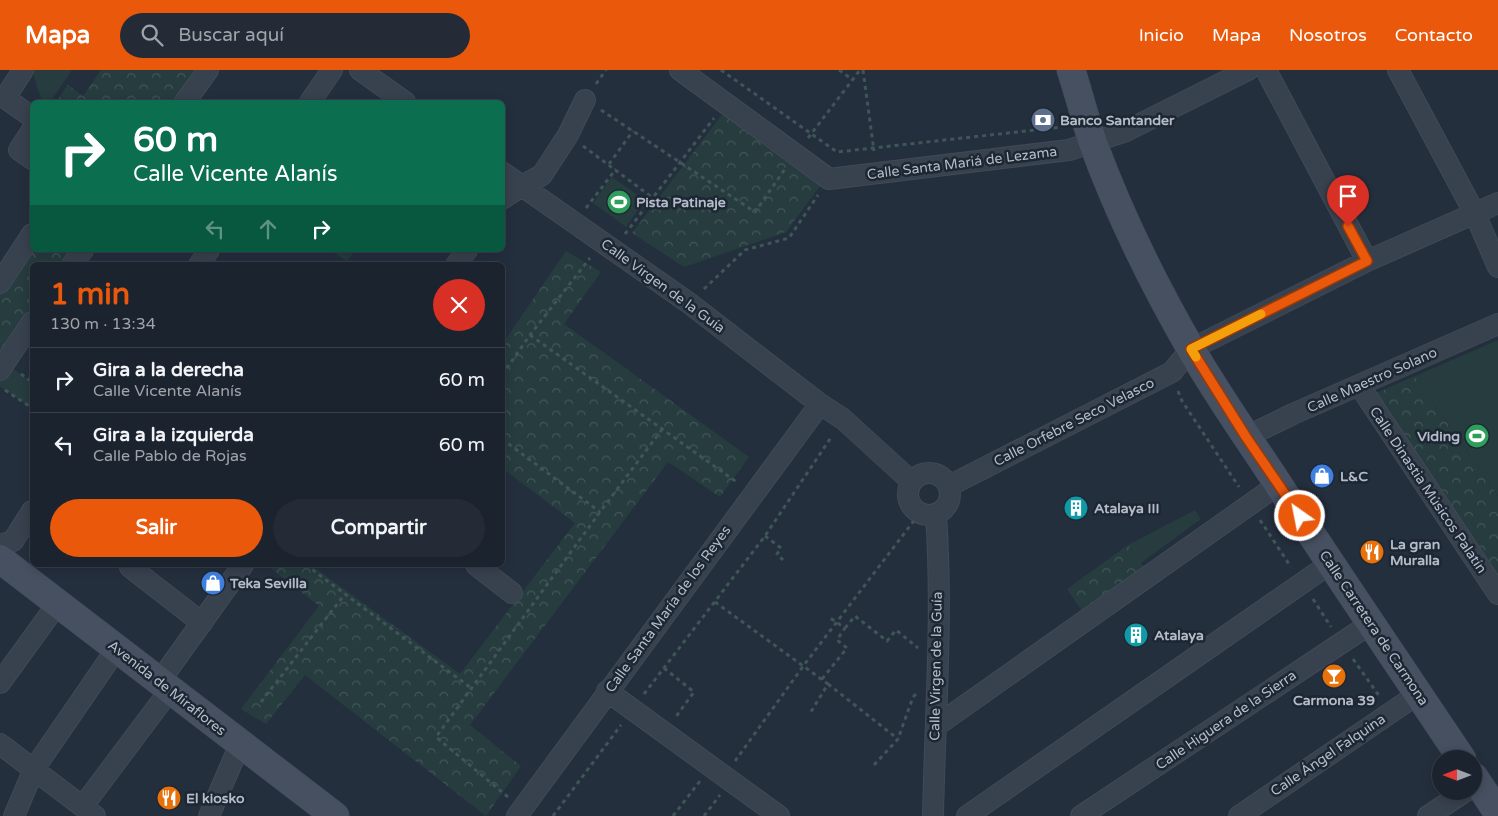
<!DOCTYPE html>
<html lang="es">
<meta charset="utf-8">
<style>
:root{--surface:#1b232e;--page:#242b36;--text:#f1f3f6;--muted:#a0a4aa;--line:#39404a;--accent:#ea580c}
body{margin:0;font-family:"Varela Round",sans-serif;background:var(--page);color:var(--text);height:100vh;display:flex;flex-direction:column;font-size:19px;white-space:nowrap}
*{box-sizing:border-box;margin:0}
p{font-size:16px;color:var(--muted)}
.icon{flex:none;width:28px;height:28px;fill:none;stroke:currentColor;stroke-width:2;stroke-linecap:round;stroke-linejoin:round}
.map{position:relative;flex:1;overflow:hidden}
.details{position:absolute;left:30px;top:192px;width:475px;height:305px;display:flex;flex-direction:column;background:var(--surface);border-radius:8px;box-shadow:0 2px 12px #0003,0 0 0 1px var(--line)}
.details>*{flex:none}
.top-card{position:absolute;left:30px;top:30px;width:475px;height:152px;border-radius:8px;box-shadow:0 2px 12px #0003,0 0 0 1px var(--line);background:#0b6e4f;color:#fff;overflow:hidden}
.needle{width:32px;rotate:270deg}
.tools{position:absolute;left:1432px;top:680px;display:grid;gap:10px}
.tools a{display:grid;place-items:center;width:50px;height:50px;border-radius:50%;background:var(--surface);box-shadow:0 2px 12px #0003,0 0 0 1px var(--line);font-size:25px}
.pin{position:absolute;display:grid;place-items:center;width:42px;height:42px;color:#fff;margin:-51px -21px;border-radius:50% 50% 50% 0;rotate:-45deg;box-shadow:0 0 5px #0007}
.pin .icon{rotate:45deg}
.me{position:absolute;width:55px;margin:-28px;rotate:327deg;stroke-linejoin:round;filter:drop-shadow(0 0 4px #0008)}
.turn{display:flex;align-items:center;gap:18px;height:105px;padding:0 20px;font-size:22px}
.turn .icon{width:65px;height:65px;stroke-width:2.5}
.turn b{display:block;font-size:35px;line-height:42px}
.lanes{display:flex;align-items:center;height:48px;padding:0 20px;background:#0003;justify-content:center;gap:25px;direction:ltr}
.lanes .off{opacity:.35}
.round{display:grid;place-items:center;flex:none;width:52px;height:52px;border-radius:26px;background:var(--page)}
.head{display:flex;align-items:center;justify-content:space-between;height:85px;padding:0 20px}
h1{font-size:30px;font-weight:800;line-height:38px;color:var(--accent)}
.action{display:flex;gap:10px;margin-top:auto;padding:10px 20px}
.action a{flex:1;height:58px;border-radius:30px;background:var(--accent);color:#fff;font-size:20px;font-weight:800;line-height:58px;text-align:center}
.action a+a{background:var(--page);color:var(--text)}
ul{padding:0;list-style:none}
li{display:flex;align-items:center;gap:15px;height:65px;padding:0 20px;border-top:1px solid var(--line)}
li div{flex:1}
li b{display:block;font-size:19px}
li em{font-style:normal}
header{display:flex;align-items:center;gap:30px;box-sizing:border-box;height:70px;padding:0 25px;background:var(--accent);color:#fff}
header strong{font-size:24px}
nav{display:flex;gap:28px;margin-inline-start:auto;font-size:18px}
.search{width:350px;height:45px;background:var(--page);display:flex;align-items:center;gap:12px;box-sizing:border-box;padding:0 18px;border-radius:28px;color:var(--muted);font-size:19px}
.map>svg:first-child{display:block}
</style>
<header>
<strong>Mapa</strong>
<div class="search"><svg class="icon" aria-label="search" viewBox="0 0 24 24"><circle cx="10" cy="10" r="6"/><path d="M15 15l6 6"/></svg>Buscar aquí</div>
<nav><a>Inicio</a><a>Mapa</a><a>Nosotros</a><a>Contacto</a></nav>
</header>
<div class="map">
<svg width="1498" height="746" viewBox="0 0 1498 746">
<defs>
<pattern id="park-crowns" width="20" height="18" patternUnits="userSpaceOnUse" patternTransform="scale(1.25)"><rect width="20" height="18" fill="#263c3f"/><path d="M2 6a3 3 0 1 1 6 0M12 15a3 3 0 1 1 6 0" fill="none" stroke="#435659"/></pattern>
</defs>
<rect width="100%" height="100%" fill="#242f3e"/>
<path fill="url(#park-crowns)" d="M 101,0 L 202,0 L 180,32 L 56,32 L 68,15 L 83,26 Z
M 724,42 L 823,112 L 786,162 L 684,197 L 632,163 Z
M 32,180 L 78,180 L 68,195 L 32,195 L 32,247 L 0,294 L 0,221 Z
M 566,181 L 601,202 L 564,254 L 749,387 L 720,427 L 668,392 L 470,655 L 521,696 L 486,746 L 305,605 L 266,654 L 241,639 L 319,536 L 269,497 L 270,495 L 311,495 L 460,604 L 575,453 L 502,398 L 503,273 Z
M 1415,306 L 1498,426 L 1498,509 L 1374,324 Z
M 1128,475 L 1146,500 L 1084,544 L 1067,519 Z"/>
<path fill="#263c3f" d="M 32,0 L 72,0 L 50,32 L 42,32 Z
M 612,107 L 645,130 L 626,157 L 593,133 Z
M 329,180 L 355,180 L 347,191 Z
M 1498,270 L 1498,426 L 1415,306 Z
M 5,293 L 32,312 L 32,338 L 0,317 L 0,300 Z
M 1195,440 L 1201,449 L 1141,493 L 1128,475 Z"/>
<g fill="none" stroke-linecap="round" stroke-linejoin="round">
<defs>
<path id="street" d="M 23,0 L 5,28 L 32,47
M 360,0 L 405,32
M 680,0 L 829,109 L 1069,80 L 1126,61 L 1248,0
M 1266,0 L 1367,191
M 1398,0 L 1475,144 L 1498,197
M 185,32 L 208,0
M 310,32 L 332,0
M 32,60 L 19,80 L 32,89
M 502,102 L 689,233 L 820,334 L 843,349 L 912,412
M 502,129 L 522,116 L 542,105 L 568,65 L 585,30
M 72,195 L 83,180
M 199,195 L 209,180
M 456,195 L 467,180
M 0,213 L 32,164
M 0,300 L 32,252
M 1359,315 L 1498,524
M 1246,367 L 1293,344 L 1498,254
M908 424a21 21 0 1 1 42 0a21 21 0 1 1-42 0Z
M 949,416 L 1172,302 L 1191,279 L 1367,191 L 1498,133
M 0,475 L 13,471 L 32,441
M 131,495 L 130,497 L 202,553
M 476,495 L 512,523
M 159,612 L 243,495
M 0,613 L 58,533
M 607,621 L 779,746
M 936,656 L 1279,414
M 0,674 L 95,746
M 83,736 L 170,620
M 14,746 L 34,699 L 117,578
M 209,746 L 240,674
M 517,746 L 820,334
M 933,746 C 935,646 943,545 936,445
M 967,746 L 1331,493
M 1081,746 L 1370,554
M 1239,746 L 1418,624
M 1428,746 L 1466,721"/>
<path id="secondary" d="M 1071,0 C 1079,24 1085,49 1093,73 C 1119,144 1153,213 1191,279 C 1219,328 1253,375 1284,423 C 1343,512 1402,600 1462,689
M 0,489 L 335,746
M 1474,707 L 1498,743"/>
</defs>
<use href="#street" stroke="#414a57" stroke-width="22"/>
<use href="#secondary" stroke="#414a57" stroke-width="29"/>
<path stroke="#3f5557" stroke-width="3" stroke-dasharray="4 4" stroke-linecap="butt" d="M 721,0 L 837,82 L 1062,57
M 839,0 L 853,10
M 863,0 L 874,81
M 596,14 L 606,0
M 601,40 L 755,142 L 785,99
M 808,68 L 860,0
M 583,76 L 653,128
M 609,94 L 633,61
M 586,138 L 616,99
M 625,164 L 714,48
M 704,219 L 745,180 L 789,168 L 818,125
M 530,265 L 738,413
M 21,304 L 32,312
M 502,305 L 530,265 L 590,188
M 5,320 L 32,338
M 1178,321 L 1182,331 L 1239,417
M 502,369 L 600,442
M 1260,450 L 1291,497
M 765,466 L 781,478 L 777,484 L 783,490
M 306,495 L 471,618
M 1313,529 L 1331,557
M 715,532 L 828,614 L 809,645
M 845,558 L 855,546 L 887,571 L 896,560 L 918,578
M 1353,589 L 1380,627
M 664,598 L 694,622 L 675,648
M 822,609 L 847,578 L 837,570 L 845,558 L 830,548
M 828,614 L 898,669
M 644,624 L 765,466 L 832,366
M 261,632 L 345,524
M 735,691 L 804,595 L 916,448
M 874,695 L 898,669 L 913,627 L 916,624
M 508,727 L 436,667 L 600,442 L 663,358
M 553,746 L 621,655
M 673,746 L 700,711
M 704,746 L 720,725"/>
<use href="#street" stroke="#38414e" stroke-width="20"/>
<use href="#secondary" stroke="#465061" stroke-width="28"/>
</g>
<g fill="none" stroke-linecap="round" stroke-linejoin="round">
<defs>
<path id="route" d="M 1300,446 L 1246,367 L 1191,279 L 1367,191 L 1348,156"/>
</defs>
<use href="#route" stroke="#983908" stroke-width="12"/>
<use href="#route" stroke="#ea580c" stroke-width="9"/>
<path stroke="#f59e0b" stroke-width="9" d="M 1196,287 L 1191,279 L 1261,244"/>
</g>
<defs>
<symbol id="bank-disc" viewBox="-11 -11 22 22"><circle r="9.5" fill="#5c6f8a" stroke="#1d2633"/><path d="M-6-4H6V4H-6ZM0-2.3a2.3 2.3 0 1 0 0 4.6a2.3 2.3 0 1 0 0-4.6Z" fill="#fff"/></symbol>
<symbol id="stadium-disc" viewBox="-11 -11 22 22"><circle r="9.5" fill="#2e9e5b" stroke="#1d2633"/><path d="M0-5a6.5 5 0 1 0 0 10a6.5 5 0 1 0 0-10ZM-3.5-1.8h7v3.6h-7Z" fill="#fff"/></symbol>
<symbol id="shop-disc" viewBox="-11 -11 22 22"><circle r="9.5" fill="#3f7fe0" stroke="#1d2633"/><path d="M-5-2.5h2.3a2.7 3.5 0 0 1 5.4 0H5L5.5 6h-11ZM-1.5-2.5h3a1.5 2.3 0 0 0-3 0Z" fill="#fff"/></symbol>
<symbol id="building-disc" viewBox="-11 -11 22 22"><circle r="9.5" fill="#0f9aa8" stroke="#1d2633"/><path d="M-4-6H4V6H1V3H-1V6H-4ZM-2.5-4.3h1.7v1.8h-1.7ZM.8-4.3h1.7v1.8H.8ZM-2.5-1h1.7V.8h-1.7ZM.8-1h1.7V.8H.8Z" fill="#fff"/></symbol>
<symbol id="restaurant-disc" viewBox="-11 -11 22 22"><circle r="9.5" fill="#e8710a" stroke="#1d2633"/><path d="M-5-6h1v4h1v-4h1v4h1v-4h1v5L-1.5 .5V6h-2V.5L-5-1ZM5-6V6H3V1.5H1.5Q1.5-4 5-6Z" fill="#fff"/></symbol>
<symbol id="bar-disc" viewBox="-11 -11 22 22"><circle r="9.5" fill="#e8710a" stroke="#1d2633"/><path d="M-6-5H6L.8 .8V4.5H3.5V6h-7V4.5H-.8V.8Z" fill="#fff"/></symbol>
</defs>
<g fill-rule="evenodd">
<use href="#bank-disc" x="1029" y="36" width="28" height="28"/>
<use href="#stadium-disc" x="605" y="118" width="28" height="28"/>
<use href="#stadium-disc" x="1463" y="352" width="28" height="28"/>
<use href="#shop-disc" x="1308" y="392" width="28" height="28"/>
<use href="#building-disc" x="1062" y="424" width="28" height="28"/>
<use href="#restaurant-disc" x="1358" y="468" width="28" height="28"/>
<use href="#shop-disc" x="199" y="499" width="28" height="28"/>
<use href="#building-disc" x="1122" y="551" width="28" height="28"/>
<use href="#bar-disc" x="1320" y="592" width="28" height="28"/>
<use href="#restaurant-disc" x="155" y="714" width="28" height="28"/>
</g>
<g text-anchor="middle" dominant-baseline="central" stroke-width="5" stroke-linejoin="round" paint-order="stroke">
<g font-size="14" font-weight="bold" fill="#b4bcc9" stroke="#1d2633" text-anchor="start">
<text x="1060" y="50">Banco Santander</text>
<text x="636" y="132">Pista Patinaje</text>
<text x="1460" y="366" text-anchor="end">Viding</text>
<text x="1340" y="406">L&amp;C</text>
<text x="1094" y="438">Atalaya III</text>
<text x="1390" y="474">La gran<tspan x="1390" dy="16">Muralla</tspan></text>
<text x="230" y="513">Teka Sevilla</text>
<text x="1154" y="565">Atalaya</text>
<text x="1334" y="630" text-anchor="middle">Carmona 39</text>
<text x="186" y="728">El kiosko</text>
</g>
<g font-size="14" fill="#b4bcc9" stroke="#1d2633">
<text transform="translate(962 93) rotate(-7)">Calle Santa Mariá de Lezama</text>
<text transform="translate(663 216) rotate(36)">Calle Virgen de la Guía</text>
<text transform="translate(1372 310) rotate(-24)">Calle Maestro Solano</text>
<text transform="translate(1074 352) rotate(-27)">Calle Orfebre Seco Velasco</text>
<text transform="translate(1428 420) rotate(56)">Calle Dinastia Músicos Palatín</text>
<text transform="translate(668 539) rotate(-54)">Calle Santa María de los Reyes</text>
<text transform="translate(1374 558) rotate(56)">Calle Carretera de Carmona</text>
<text transform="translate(936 596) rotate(-89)">Calle Virgen de la Guía</text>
<text transform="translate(167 618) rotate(38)">Avenida de Miraflores</text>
<text transform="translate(1226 650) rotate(-34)">Calle Higuera de la Sierra</text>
<text transform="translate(1328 685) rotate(-34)">Calle Ángel Falquina</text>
</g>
</g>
</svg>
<div class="tools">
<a><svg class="needle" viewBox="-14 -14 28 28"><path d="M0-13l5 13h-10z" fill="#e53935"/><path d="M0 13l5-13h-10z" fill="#a0a4aa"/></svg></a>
</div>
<div class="pin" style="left:1348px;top:156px;background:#d93025"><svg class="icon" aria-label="arrive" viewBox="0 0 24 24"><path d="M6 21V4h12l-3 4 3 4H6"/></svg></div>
<svg class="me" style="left:1300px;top:446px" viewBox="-20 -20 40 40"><circle r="17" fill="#ea580c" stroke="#fff" stroke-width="3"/><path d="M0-11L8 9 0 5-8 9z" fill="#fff"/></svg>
<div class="top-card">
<div class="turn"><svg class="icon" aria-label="right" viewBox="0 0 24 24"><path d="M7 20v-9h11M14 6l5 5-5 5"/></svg><div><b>60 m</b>Calle Vicente Alanís</div></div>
<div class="lanes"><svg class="icon off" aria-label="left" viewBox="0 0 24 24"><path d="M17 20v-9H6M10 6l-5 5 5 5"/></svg><svg class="icon off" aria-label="ahead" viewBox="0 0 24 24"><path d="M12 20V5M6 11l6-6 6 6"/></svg><svg class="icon" aria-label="right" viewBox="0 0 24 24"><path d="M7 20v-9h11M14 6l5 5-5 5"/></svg></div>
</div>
<section class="details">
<div class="head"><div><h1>1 min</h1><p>130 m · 13:34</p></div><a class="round" style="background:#d93025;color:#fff"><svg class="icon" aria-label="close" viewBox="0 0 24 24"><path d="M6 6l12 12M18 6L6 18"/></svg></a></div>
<ul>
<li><svg class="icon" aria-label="right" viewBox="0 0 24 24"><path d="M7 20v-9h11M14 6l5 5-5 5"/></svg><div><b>Gira a la derecha</b><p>Calle Vicente Alanís</p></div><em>60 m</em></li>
<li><svg class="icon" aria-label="left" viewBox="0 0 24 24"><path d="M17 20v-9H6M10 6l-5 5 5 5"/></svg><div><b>Gira a la izquierda</b><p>Calle Pablo de Rojas</p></div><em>60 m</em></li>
</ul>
<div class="action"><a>Salir</a><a>Compartir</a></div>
</section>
</div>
